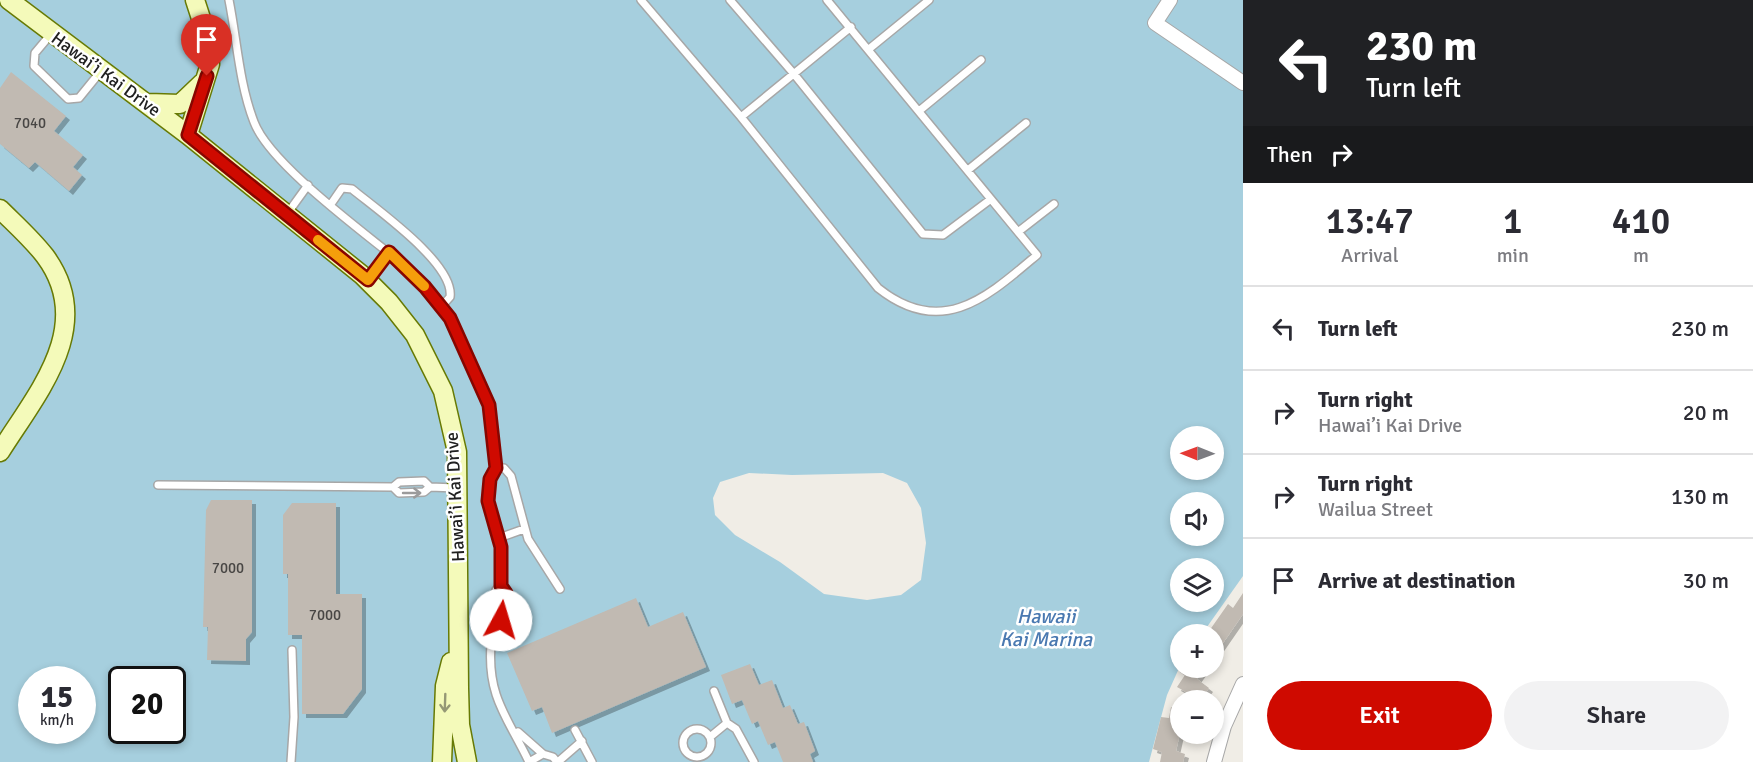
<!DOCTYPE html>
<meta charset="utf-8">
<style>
:root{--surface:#fff;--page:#f2f2f3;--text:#2b2b33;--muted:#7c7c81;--line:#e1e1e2;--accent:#cf0a00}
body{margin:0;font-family:Signika,sans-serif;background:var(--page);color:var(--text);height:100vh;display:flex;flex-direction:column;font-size:22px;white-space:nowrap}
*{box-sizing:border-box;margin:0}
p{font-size:20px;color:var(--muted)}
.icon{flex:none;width:33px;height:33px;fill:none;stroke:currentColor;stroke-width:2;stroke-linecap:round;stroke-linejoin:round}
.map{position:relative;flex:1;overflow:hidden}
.details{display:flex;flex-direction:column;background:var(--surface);width:510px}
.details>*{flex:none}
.banner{background:#202124;color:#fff;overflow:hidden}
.needle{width:39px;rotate:271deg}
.buttons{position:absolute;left:1170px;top:426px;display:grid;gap:12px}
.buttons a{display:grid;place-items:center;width:54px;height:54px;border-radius:50%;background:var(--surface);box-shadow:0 3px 9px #0003;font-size:30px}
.speed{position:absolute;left:18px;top:666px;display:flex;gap:12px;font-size:30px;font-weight:700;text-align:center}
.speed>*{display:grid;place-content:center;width:78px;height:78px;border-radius:50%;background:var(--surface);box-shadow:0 3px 9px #0003;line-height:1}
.speed small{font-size:15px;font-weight:400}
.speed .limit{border:3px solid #111;border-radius:9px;background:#fff;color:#111}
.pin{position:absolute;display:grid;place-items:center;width:51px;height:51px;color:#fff;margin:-62px -26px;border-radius:50% 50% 50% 0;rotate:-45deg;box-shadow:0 0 6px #0007}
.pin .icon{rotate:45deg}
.me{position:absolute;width:66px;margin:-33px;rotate:6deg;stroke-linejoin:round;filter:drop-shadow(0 0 4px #0008)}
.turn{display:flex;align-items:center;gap:21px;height:126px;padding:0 24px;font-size:27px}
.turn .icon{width:78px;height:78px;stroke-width:2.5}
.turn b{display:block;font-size:42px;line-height:51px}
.then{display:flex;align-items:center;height:57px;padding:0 24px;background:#0003;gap:12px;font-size:22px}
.eta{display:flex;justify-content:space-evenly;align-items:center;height:102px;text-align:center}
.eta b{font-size:36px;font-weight:600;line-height:42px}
.cta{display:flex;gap:12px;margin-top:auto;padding:12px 24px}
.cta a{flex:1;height:69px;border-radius:36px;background:var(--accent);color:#fff;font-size:24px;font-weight:600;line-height:69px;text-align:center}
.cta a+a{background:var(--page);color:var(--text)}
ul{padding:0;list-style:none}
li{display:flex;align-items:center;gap:18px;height:84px;padding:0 24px;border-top:2px solid var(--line)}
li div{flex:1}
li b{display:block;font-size:22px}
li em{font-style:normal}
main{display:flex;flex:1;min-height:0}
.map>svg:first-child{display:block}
</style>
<main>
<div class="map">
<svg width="1243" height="762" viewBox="0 0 1243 762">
<defs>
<filter id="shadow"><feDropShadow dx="4" dy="4" stdDeviation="0" flood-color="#0004"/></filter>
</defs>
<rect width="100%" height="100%" fill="#f0ede6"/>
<path fill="#a6cfde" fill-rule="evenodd" d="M 0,0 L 1243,0 L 1243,576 L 1202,634 L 1180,634 L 1180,666 L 1167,695 L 1149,762 L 0,762 ZM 1180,436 L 1214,436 L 1214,470 L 1180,470 ZM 749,473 L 792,475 L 883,473 L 907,483 L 921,508 L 926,543 L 921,580 L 901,595 L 867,600 L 824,594 L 780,562 L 735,535 L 715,515 L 713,498 L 720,482 ZM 1180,502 L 1214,502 L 1214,536 L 1180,536 ZM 1180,568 L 1214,568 L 1214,602 L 1180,602 ZM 32,680 L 82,680 L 82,730 L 32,730 ZM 122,680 L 172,680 L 172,730 L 122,730 Z"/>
<path fill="#c1bab2" filter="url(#shadow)" d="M 11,72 L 66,116 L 54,131 L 83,155 L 73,167 L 82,175 L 69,191 L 35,162 L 29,168 L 0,144 L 0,88 Z
M 211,500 L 252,500 L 252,632 L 246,639 L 246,661 L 207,660 L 208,627 L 203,627 L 206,510 Z
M 292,503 L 336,503 L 336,594 L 362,594 L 362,689 L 343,714 L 302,714 L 302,635 L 288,635 L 288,574 L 283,574 L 283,515 Z
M 1243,593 L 1243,614 L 1214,656 L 1214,634 L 1207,634 L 1228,604 L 1233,608 Z
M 636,598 L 648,627 L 683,612 L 706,667 L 552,733 L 542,707 L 532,711 L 507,653 Z
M 750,664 L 759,685 L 772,680 L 783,708 L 790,705 L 798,724 L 804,722 L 815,751 L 810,754 L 813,762 L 783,762 L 775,742 L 768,745 L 758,721 L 752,724 L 742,700 L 732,704 L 721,675 Z
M 1176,668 L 1205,668 L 1197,679 L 1209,688 L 1200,700 L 1177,687 L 1185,675 Z
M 1171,707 L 1180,709 L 1180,733 L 1176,751 L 1185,754 L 1183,762 L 1160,762 L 1162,752 L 1153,749 L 1161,717 L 1169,718 Z"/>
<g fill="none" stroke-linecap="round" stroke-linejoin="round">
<defs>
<path id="lane" d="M 229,0 C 237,40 239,83 254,122 C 270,165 368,235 406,267 L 450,318 L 489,405 L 496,468 L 490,479 L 488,501 L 501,547 L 501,586 L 505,593 L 501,620 C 493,627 492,634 491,645 C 487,697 508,718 529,762
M 641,0 L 741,117 L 878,288 C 942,339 987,297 1037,255 L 827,0
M 730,0 L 794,74 L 923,234 L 943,235 L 991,199
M 51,34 L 35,53 L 34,66 L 68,99 L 79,98 L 101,71
M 869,49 L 929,0
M 919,111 L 981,60
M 741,117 L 851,27
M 968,170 L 1026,123
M 331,204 L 342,188 L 352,189 C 376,209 455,264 450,297 L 441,307
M 287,214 L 308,185
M 1018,232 L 1054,204
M 367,280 L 389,253
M 496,468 L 504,468 L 511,476 L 528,539 L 560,589
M 158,485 L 393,487 L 399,482 L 424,481 L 430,487 L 456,488
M 393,487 L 399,493 L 424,492 L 430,487
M 499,538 L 524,529
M 495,625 L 491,620 L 496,590 L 501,586
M 727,723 L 736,729 L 754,762
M683 743a14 14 0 1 1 28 0a14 14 0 1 1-28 0Z
M 575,730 L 592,762
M 518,732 L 543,754
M 710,737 L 727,723 L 714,691
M 291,762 L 294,717 L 292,650
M 529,762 L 543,754 L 553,757 L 557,762
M 558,762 L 582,741"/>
<path id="street" d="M 1170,0 L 1155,23 L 1243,83
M 1214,762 L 1224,726 L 1243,684"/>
<path id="secondary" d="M 9,0 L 188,135 L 362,275 L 389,302 L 415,335 L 443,391 L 457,452 L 459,688 L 460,725 L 467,762
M 148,103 L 180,104 L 202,83
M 188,135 L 210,64 L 208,40 L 195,0
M 0,209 C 15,224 32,239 45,256 C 97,326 37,393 0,452
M 442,762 L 445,686 L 451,662"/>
</defs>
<use href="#lane" stroke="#a7a7a7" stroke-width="10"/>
<use href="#street" stroke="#a7a7a7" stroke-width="16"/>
<use href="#secondary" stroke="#677a04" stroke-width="21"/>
<use href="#lane" stroke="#fff" stroke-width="7"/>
<use href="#street" stroke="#fff" stroke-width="14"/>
<use href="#secondary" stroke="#f4faba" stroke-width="18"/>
</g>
<defs><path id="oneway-shaft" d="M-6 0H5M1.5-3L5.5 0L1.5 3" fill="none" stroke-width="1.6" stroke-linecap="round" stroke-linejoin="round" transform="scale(1.5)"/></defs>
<use stroke="#9b9b9b" href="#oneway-shaft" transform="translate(412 493)"/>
<use stroke="#959875" href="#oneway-shaft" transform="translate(445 703) rotate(92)"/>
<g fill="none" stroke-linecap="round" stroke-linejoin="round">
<defs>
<path id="route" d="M 207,76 L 188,135 L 368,280 L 389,252 L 425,287 L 450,318 L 489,405 L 496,468 L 490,479 L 488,501 L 501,547 L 501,586 L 506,593 L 501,620"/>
</defs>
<use href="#route" stroke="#870600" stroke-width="15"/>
<use href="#route" stroke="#cf0a00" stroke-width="10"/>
<path stroke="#f59e0b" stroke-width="10" d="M 318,240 L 368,280 L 389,252 L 424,286"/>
</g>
<g text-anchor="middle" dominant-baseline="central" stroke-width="5" stroke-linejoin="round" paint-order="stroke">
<g font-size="15" fill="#484644">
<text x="30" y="123">7040</text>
<text x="228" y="568">7000</text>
<text x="325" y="615">7000</text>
</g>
<g font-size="18" fill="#202020" stroke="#fff">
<text transform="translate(106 74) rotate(36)">Hawai’i Kai Drive</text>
<text transform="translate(455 497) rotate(-93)">Hawai’i Kai Drive</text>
</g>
<g font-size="20" font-style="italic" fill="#4a79b1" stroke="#fff">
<text x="1046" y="616">Hawaii<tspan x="1046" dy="23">Kai Marina</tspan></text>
</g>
</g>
</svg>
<div class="buttons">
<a><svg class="needle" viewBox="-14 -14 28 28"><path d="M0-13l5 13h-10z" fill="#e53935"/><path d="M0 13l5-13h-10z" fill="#7c7c81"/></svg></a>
<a><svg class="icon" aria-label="sound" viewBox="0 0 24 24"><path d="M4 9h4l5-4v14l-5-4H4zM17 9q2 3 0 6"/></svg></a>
<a><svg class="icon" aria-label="layers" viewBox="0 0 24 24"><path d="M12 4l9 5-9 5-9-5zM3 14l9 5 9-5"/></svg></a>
<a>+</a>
<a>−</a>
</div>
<div class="speed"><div>15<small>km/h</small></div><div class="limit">20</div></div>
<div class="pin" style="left:207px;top:76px;background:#d93025"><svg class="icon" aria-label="arrive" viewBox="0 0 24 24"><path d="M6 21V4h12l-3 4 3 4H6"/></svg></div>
<svg class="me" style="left:501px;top:620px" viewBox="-20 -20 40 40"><circle r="19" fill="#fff"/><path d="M0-13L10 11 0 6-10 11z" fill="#cf0a00"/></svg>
</div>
<section class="details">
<div class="banner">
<div class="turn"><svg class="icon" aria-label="left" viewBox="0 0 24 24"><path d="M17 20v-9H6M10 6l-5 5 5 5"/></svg><div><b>230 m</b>Turn left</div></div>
<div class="then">Then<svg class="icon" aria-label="right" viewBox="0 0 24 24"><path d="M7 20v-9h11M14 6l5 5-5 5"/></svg></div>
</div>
<div class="eta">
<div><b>13:47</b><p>Arrival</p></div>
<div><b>1</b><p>min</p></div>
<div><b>410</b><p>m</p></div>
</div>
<ul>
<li><svg class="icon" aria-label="left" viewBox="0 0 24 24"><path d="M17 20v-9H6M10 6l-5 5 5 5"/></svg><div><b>Turn left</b></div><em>230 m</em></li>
<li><svg class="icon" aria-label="right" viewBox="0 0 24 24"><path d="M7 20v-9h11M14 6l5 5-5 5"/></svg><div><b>Turn right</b><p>Hawai’i Kai Drive</p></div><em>20 m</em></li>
<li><svg class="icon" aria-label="right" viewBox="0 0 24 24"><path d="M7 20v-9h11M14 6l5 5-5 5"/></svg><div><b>Turn right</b><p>Wailua Street</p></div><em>130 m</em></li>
<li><svg class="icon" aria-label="arrive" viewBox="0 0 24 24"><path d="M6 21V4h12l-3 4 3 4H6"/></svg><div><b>Arrive at destination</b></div><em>30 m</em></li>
</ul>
<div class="cta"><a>Exit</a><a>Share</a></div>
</section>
</main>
